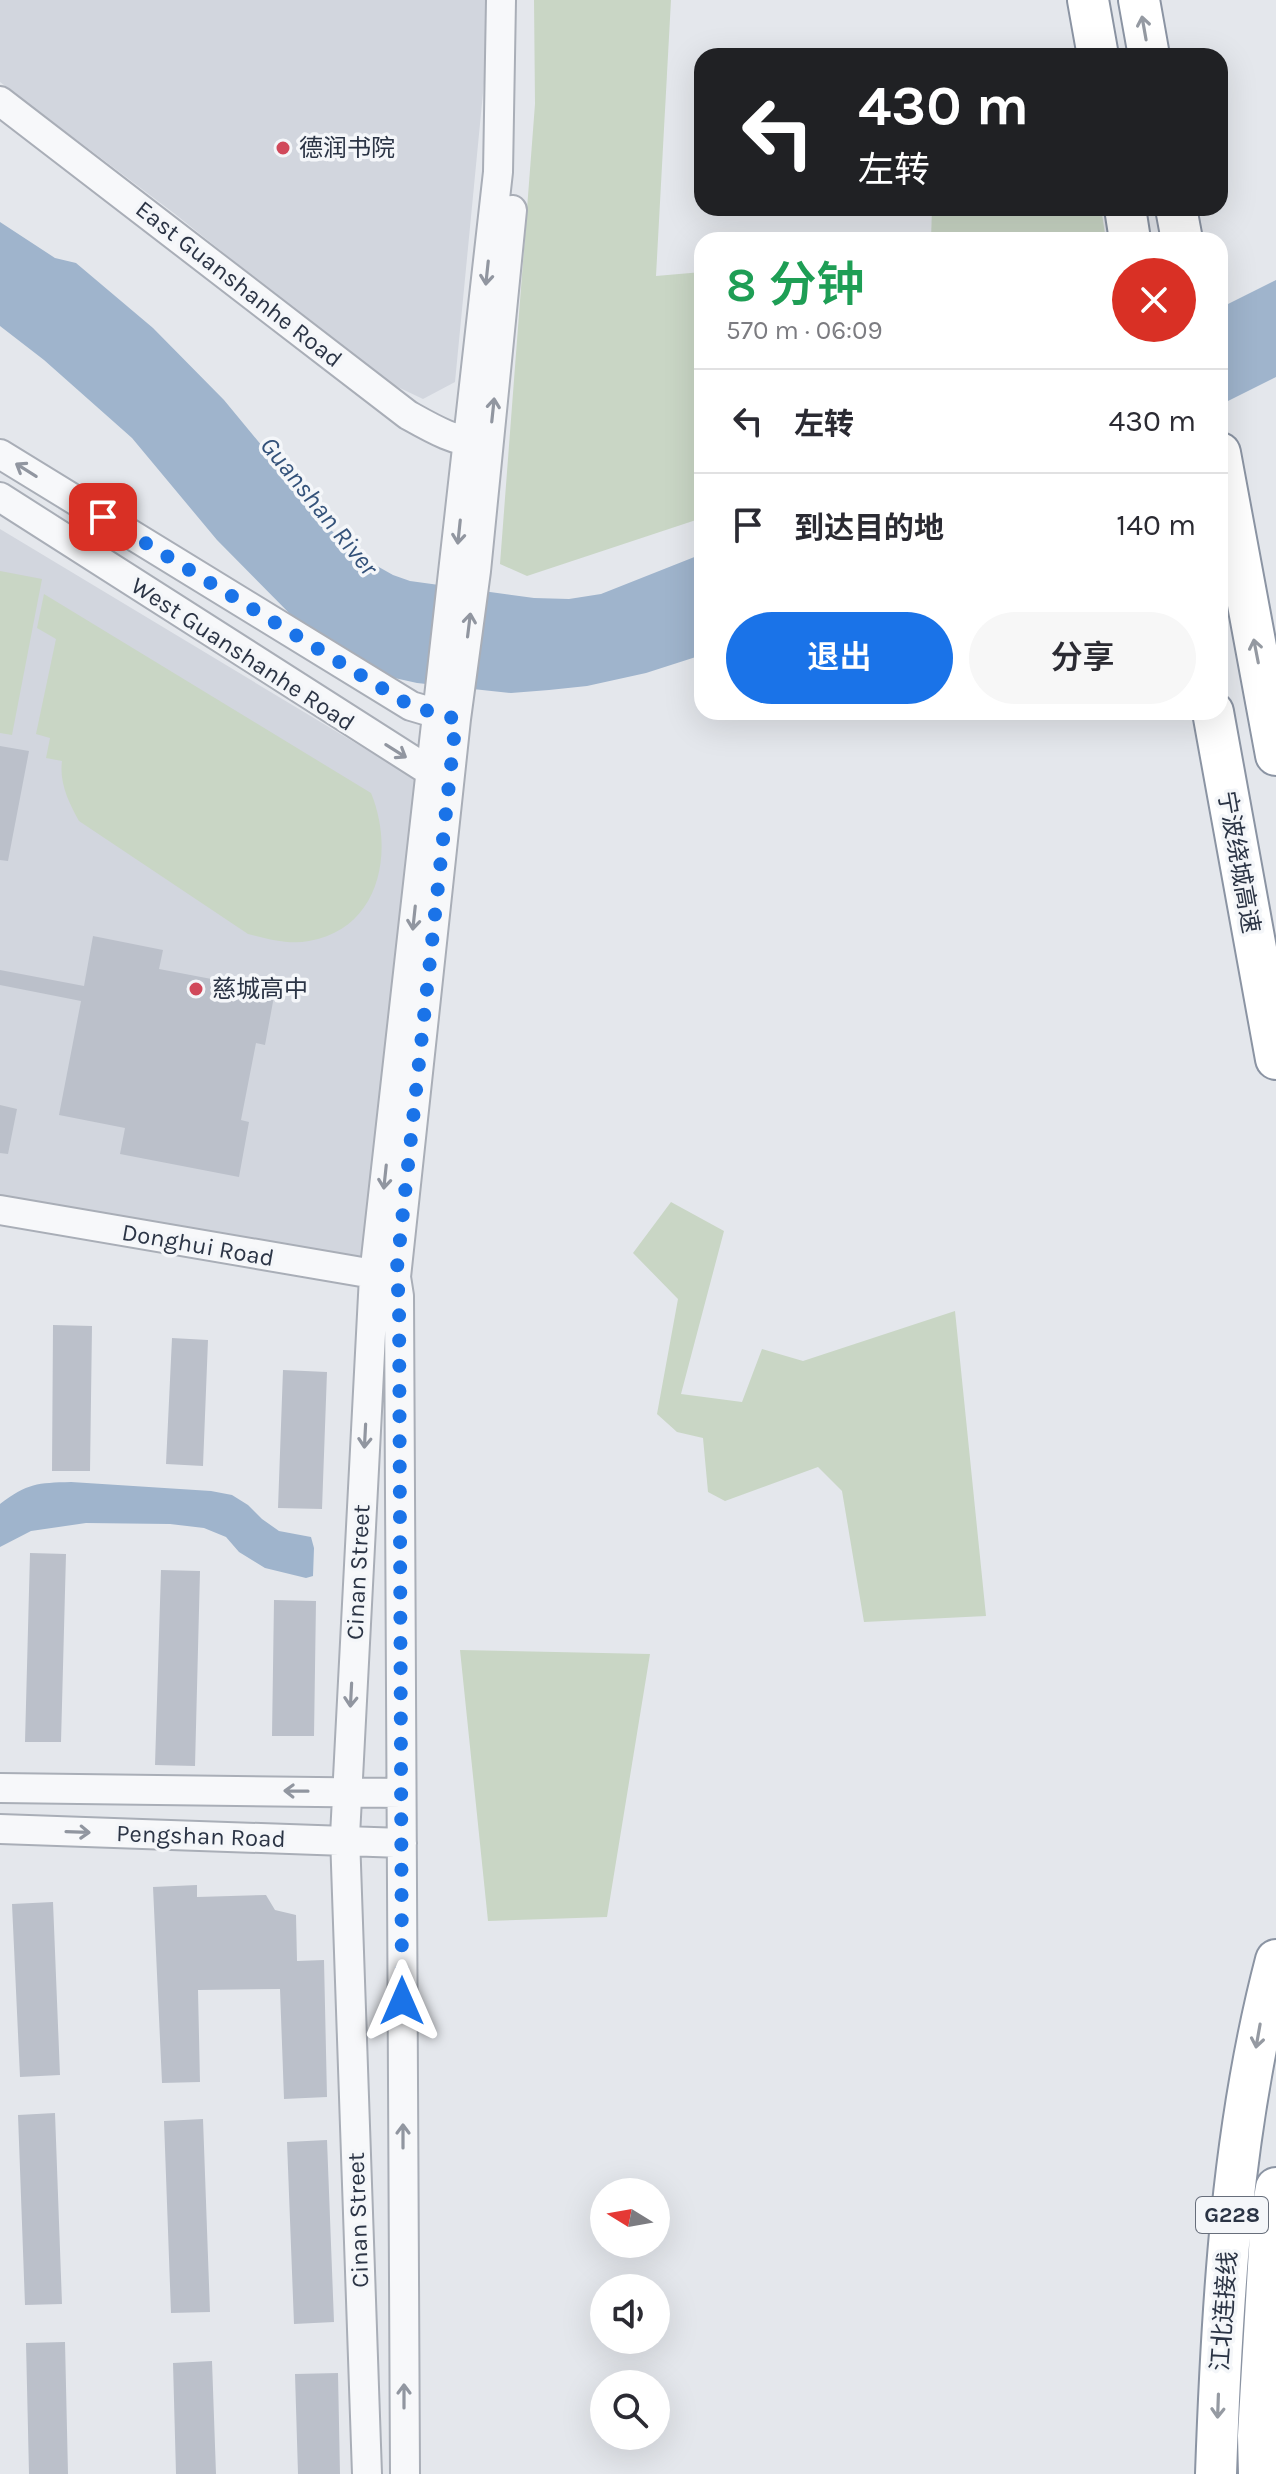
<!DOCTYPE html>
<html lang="zh">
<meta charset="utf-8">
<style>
:root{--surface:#fff;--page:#f7f7f7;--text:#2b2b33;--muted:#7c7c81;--line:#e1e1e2;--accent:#1a73e8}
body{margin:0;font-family:Karla,"Noto Sans SC",sans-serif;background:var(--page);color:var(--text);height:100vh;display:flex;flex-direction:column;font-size:30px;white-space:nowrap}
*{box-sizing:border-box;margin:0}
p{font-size:26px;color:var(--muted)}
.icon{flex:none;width:44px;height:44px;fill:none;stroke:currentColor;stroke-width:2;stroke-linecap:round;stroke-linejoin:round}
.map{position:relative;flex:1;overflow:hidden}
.drawer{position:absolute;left:694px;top:232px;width:534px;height:488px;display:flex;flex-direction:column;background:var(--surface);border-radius:24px;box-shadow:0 8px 32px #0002}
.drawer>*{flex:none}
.banner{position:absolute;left:694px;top:48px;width:534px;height:168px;border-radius:24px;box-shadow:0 8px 32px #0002;background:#202124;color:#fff;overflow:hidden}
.needle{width:52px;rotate:281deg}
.controls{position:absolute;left:590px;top:2178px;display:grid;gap:16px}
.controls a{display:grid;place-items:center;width:80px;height:80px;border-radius:50%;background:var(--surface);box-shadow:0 8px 32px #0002;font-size:40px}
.pin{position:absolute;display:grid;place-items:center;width:68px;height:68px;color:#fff;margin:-34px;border-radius:16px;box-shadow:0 4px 12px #0006}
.me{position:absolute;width:88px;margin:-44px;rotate:0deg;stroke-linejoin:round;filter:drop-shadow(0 0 6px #0008)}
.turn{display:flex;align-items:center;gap:28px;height:168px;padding:0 32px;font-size:36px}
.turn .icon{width:104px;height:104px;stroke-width:2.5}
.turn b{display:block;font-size:56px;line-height:68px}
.round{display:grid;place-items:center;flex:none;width:84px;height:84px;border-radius:42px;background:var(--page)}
.summary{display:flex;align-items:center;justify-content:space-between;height:136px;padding:0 32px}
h1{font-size:48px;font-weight:600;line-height:60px;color:#1e9e55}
.primary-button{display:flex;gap:16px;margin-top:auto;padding:16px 32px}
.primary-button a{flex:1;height:92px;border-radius:48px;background:var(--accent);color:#fff;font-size:32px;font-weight:600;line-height:92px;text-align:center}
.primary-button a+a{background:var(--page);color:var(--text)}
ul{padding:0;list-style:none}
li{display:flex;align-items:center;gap:24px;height:104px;padding:0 32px;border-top:2px solid var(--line)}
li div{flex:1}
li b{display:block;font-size:30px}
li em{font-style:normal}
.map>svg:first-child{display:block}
</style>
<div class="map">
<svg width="1276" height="2474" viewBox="0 0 1276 2474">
<rect width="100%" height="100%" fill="#e4e7ec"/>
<path fill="#d2d6de" d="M 0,0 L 492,0 L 455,382 L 423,399 L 381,379 L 175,214 L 0,82 Z
M 0,529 L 417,780 L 361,1263 L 0,1199 Z"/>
<path fill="#c9d6c5" d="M 534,0 L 671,0 L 656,276 L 702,272 L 702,518 L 527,576 L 500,564 L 535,104 Z
M 932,208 L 1101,208 L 1106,240 L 931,240 Z
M 0,571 L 42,579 L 12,735 L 0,733 Z
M 44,594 L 371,793 C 395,851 380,929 309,941 C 289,945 268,939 248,934 L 79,821 C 69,803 59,783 62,761 L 46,758 L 50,738 L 36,734 L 56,639 L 37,628 Z
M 671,1202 L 724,1231 L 681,1394 L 742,1402 L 762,1349 L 803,1361 L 955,1311 L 986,1616 L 864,1622 L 842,1491 L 818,1467 L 725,1501 L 708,1492 L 703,1438 L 677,1432 L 657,1414 L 678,1299 L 633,1253 Z
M 460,1650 L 650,1654 L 607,1917 L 488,1921 Z"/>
<path fill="#9fb4cc" d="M 0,222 L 55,258 L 76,263 L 153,328 L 224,400 L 333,532 L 361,557 L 393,575 L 410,581 L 534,598 L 569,599 L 601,594 L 702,554 L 702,655 L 646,673 L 587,686 L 549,690 L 511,693 L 417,683 L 390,677 L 299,623 L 217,540 L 132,438 L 44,360 L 0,326 Z
M 1276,280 L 1276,377 L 1220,405 L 1220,308 Z
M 71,1482 L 211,1491 L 232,1495 L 248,1505 L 262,1519 L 279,1531 L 311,1537 L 314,1548 L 313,1576 L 306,1578 L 265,1568 L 239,1552 L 226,1537 L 204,1528 L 170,1524 L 86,1523 L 31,1531 L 0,1547 L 0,1504 C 28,1483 37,1483 71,1482 Z"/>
<path fill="#bbc0ca" d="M 0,746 L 29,751 L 8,861 L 0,860 Z
M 93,936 L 163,950 L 159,969 L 275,991 L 265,1045 L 256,1043 L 241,1120 L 249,1122 L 239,1177 L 120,1154 L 125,1128 L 59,1115 L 81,1001 L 0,985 L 0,970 L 84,986 Z
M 0,1105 L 17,1109 L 8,1154 L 0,1153 Z
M 53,1325 L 92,1326 L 90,1471 L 52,1471 Z
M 172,1338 L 208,1340 L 203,1466 L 166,1464 Z
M 283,1370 L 327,1372 L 322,1509 L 278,1508 Z
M 30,1553 L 66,1554 L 61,1742 L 25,1742 Z
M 161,1570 L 200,1571 L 195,1766 L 155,1765 Z
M 274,1600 L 316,1601 L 314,1736 L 272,1736 Z
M 197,1885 L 197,1897 L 266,1895 L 275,1910 L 296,1915 L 297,1961 L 324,1960 L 327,2097 L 284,2099 L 280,1989 L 198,1990 L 200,2082 L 162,2083 L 153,1887 Z
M 53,1902 L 60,2075 L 20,2077 L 12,1904 Z
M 55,2113 L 62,2304 L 25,2305 L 18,2115 Z
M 203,2119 L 210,2312 L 171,2313 L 164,2121 Z
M 327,2140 L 334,2322 L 294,2324 L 287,2142 Z
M 65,2342 L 68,2474 L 29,2474 L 26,2343 Z
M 212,2361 L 216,2474 L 176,2474 L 173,2363 Z
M 338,2373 L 340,2474 L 298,2474 L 295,2374 Z"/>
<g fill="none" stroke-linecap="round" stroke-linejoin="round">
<defs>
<path id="minor" d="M 0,101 L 408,415 C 433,429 455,442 484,444
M 0,454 L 411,706 L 455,719
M 0,497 L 431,772 L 447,776
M 0,1210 L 391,1277
M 0,1788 L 401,1793
M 0,1829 L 402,1843
M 367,2474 L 345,1836 L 374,1276 L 498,172 L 501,0
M 405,2474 L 399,1296 L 396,1277 L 456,719 L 476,571 L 512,210"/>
<path id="highway" d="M 1088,0 L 1098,56
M 1139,0 L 1149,56
M 1125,208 L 1130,240
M 1176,208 L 1182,240
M 1220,453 L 1276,755
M 1213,712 L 1276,1059
M 1216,2474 C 1222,2302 1232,2128 1276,1960
M 1259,2474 L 1258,2436 L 1271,2216 L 1276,2188"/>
</defs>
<use href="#minor" stroke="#a9aeb7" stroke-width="32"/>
<use href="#highway" stroke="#8b94a3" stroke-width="44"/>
<use href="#minor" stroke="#f7f8fa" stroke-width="28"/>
<use href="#highway" stroke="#fff" stroke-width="40"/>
</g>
<defs><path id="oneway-shaft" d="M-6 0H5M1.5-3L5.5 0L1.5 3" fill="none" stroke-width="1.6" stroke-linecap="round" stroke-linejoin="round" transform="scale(2)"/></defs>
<g stroke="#959aa2">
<use href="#oneway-shaft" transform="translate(1144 28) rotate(-100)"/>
<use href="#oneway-shaft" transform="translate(1256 651) rotate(-101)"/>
<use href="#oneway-shaft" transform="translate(1258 2036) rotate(100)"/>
<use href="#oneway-shaft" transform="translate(1218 2406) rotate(92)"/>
</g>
<g stroke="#9196a0">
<use href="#oneway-shaft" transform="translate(487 273) rotate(96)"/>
<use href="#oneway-shaft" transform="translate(493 410) rotate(-84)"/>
<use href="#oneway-shaft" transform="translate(26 470) rotate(-148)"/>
<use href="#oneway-shaft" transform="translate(459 532) rotate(96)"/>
<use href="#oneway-shaft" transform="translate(469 625) rotate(-83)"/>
<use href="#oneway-shaft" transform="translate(396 751) rotate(32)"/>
<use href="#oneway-shaft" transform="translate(414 918) rotate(96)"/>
<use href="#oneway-shaft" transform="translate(385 1177) rotate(96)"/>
<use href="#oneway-shaft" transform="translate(365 1436) rotate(93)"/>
<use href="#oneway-shaft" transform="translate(351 1695) rotate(93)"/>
<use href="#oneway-shaft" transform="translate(296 1791) rotate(-179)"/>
<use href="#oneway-shaft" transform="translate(78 1832) rotate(2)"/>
<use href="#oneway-shaft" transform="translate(403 2136) rotate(-90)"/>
<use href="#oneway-shaft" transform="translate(404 2396) rotate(-90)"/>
</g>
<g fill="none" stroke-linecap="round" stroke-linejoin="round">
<path stroke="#1a73e8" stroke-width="14" stroke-dasharray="0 25.2" d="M 103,517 L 411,706 L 456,719 L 396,1277 L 399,1296 L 402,2001"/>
</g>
<g fill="#d1495b" stroke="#f4f6f9" stroke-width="3">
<circle cx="283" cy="148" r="8"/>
<circle cx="196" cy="989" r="8"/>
</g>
<g text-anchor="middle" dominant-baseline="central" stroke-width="7" stroke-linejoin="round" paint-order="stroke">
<rect fill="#f4f6f9" stroke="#676e7b" stroke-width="2" x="1196" y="2197" width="72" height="36" rx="6"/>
<g font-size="22" font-weight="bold" fill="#2b3445">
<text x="1232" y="2215">G228</text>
</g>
<g font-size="24" fill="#2b3445" stroke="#f4f6f9" text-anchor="start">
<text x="299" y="148">德润书院</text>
<text x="212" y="989">慈城高中</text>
</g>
<g font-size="24" fill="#2b3445" stroke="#f4f6f9">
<text transform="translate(239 284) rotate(38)">East Guanshanhe Road</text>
<text transform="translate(243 654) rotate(33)">West Guanshanhe Road</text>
<text transform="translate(1239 862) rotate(80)">宁波绕城高速</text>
<text transform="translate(198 1245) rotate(10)">Donghui Road</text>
<text transform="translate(358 1572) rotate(-87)">Cinan Street</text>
<text transform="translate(201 1836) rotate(2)">Pengshan Road</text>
<text transform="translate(358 2220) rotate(-92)">Cinan Street</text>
<text transform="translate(1224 2311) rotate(-86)">江北连接线</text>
</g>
<g font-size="26" font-style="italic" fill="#34527a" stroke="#f4f6f9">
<text transform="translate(319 506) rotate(51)">Guanshan River</text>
</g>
</g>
</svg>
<div class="controls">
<a><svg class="needle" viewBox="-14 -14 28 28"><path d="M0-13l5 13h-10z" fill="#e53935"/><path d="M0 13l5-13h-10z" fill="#7c7c81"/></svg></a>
<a><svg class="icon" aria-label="sound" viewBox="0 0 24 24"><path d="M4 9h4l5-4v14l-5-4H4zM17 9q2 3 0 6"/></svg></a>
<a><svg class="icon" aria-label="search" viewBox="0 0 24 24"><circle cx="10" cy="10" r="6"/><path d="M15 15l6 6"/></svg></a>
</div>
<div class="pin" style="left:103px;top:517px;background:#d93025"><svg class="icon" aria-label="arrive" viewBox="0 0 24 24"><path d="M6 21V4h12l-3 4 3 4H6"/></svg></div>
<svg class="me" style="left:402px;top:2001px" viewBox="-20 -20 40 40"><path d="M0-17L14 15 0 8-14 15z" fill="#1a73e8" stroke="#fff" stroke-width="4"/></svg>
<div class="banner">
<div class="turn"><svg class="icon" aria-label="left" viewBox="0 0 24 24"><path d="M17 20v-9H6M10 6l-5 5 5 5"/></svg><div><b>430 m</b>左转</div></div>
</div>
<section class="drawer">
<div class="summary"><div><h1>8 分钟</h1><p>570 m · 06:09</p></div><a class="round" style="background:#d93025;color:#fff"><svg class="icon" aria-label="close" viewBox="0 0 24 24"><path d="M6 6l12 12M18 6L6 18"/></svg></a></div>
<ul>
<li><svg class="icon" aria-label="left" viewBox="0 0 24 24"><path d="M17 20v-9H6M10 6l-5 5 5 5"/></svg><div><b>左转</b></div><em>430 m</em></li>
<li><svg class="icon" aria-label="arrive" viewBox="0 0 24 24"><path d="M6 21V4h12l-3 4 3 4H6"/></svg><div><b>到达目的地</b></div><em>140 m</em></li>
</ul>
<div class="primary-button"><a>退出</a><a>分享</a></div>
</section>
</div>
